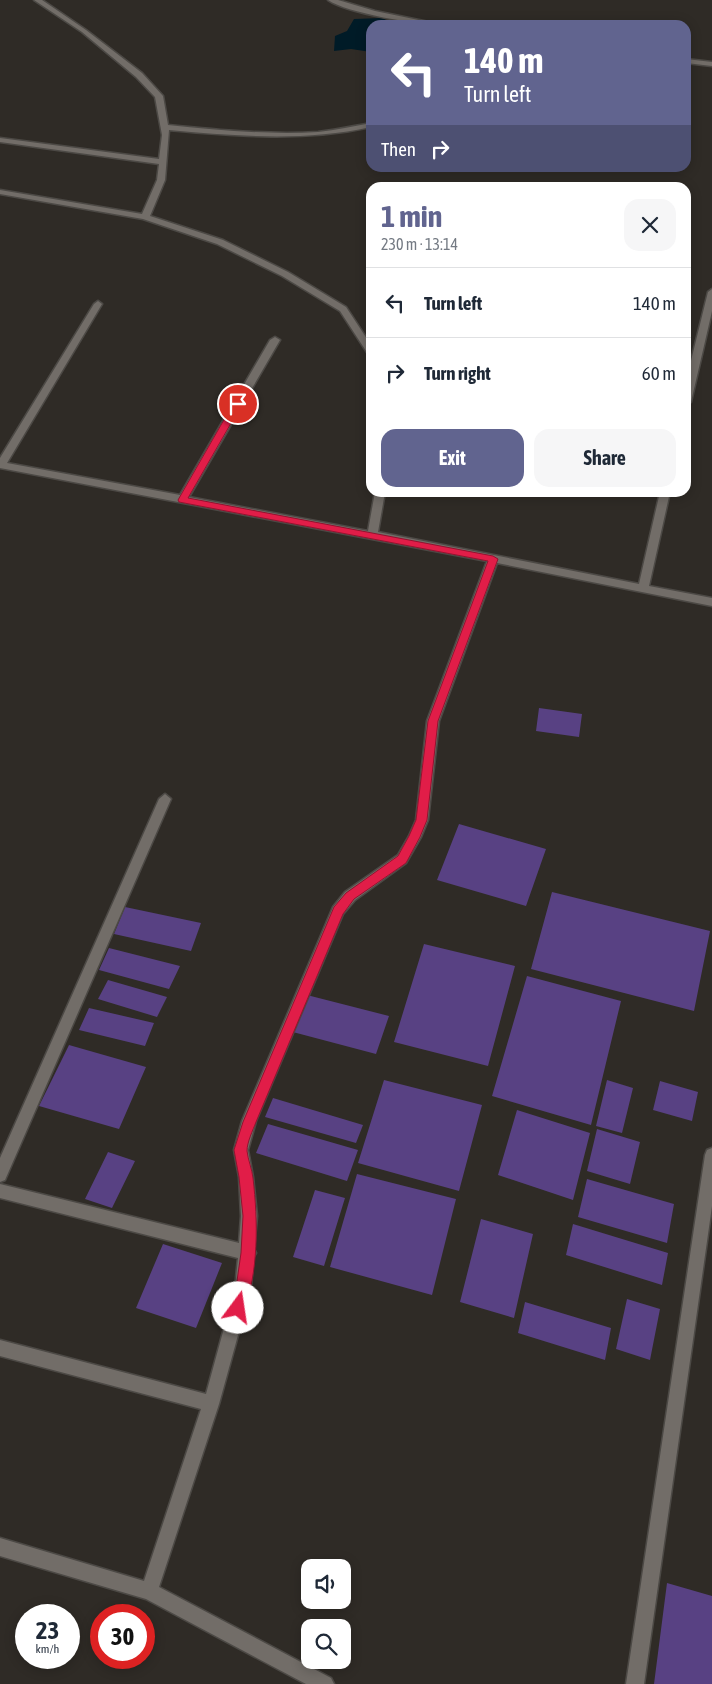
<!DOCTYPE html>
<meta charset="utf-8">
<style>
:root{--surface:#fff;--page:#f6f6f7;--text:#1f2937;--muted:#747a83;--line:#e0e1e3;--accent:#61648f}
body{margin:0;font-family:"Asap Condensed",sans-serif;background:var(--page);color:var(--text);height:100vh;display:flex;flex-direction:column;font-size:19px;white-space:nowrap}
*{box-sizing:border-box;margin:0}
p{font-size:16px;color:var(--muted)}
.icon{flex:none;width:28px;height:28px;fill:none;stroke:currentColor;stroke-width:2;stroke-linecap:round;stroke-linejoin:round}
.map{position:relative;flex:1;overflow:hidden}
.drawer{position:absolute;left:366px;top:182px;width:325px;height:315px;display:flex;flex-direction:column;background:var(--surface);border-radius:15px;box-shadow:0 2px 12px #0003}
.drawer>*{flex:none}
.hud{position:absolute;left:366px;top:20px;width:325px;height:152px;border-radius:15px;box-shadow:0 2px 12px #0003;background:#61648f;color:#fff;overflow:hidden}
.controls{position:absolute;left:301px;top:1559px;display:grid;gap:10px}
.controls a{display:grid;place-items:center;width:50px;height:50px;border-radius:10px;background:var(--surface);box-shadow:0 2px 12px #0003;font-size:25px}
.speed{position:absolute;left:15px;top:1604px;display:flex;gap:10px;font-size:25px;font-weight:700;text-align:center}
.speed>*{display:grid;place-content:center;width:65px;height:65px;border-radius:50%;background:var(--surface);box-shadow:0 2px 12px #0003;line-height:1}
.speed small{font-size:12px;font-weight:400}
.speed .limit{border:8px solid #d22;background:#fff;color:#111}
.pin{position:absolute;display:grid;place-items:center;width:42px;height:42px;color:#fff;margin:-21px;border:2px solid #fff;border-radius:50%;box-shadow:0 1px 5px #0007}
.me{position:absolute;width:55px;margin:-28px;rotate:14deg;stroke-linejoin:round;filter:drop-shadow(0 0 4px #0008)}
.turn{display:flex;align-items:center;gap:18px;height:105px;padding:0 15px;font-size:22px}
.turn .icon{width:65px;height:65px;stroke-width:2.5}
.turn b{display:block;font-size:35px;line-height:42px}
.then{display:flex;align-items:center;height:48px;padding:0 15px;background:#0003;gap:10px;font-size:19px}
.round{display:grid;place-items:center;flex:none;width:52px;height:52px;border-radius:15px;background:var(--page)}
.overview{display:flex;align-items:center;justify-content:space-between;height:85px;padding:0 15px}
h1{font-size:30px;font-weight:700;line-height:38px;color:var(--accent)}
.primary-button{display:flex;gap:10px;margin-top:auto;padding:10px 15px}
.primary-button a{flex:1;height:58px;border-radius:15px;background:var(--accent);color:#fff;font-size:20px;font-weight:700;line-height:58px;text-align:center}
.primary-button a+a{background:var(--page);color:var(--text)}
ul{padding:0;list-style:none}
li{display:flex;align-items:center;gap:15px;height:70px;padding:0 15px;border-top:1px solid var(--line)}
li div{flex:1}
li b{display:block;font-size:19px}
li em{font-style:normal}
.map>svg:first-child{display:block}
</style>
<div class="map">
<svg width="712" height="1684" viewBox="0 0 712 1684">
<rect width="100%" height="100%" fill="#2f2b26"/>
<path fill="#001b27" d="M 382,18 L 397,25 L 371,25 L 371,52 L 351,49 L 334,51 L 335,36 L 347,31 L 354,19 Z"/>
<path fill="#584183" d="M 539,708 L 582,714 L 579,737 L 536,731 Z
M 459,824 L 546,849 L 526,906 L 437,880 Z
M 552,892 L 710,931 L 694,1011 L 531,969 Z
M 125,907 L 201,923 L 191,951 L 114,934 Z
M 424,944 L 515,966 L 488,1066 L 394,1042 Z
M 109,948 L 180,966 L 169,989 L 99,970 Z
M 527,976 L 621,1001 L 591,1125 L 492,1096 Z
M 108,980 L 167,997 L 157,1017 L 98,999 Z
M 303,994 L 389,1016 L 376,1054 L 289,1031 Z
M 89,1008 L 154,1023 L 145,1046 L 79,1030 Z
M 69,1045 L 146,1067 L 119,1129 L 39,1106 Z
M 384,1080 L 482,1105 L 459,1191 L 358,1163 Z
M 607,1080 L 633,1088 L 622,1133 L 596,1126 Z
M 660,1081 L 698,1092 L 692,1121 L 653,1110 Z
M 273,1098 L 363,1125 L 356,1143 L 265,1117 Z
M 517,1110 L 590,1133 L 573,1200 L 498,1175 Z
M 268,1124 L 358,1150 L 347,1181 L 256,1153 Z
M 597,1129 L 640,1142 L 630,1184 L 587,1171 Z
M 108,1152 L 135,1161 L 112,1208 L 85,1199 Z
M 357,1174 L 456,1199 L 432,1295 L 330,1267 Z
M 587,1179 L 674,1204 L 667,1243 L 578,1217 Z
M 315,1190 L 345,1198 L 324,1266 L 293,1257 Z
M 481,1219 L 533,1234 L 514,1318 L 460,1302 Z
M 573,1224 L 668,1253 L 662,1285 L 566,1255 Z
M 163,1244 L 222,1263 L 196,1328 L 136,1308 Z
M 627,1299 L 660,1309 L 650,1360 L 616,1349 Z
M 525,1302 L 611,1328 L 605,1360 L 518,1333 Z
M 667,1583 L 712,1596 L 712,1684 L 654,1684 Z"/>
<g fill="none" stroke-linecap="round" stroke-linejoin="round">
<defs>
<path id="street" d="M 34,0 L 42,0 L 86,30 L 142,73 L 163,96 L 168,125 C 218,130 268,135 318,132 C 336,130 354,126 371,123 L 371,127 C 303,142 237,136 169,130 L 165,180 L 150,216 L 223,240 L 288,272 L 346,307 L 371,345 L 371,355 L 368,354 L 340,311 L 282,276 L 217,244 L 143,219 L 0,194 L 0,190 L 142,214 L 157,180 L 159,164 L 0,142 L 0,138 L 159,159 L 162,135 L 155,97 L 136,77 L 82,32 Z
M 328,0 L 338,0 L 375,11 L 443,25 C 418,25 347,13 328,0 Z
M 686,59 L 712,62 L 712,66 L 686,63 Z
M 712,289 L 712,311 L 691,402 L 686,405 L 686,381 L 708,292 Z
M 98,301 L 102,304 L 7,463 L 180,495 L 270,340 L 275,337 L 280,340 L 189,497 L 368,531 L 375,492 L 385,492 L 378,532 L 639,584 L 660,492 L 670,492 L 649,586 L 712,598 L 712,606 L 497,563 L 439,721 L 428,820 L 421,837 L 406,863 L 355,900 L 343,914 L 256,1121 L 248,1150 L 253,1177 L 257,1216 L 254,1249 L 256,1253 L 253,1258 L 251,1288 L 219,1404 L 159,1587 L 331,1678 L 334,1684 L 306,1684 L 146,1599 L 0,1556 L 0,1538 L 144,1581 L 201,1409 L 0,1356 L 0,1340 L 206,1394 L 235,1288 L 238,1258 L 0,1198 L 0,1184 L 239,1243 L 241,1216 L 239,1177 L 234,1150 L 242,1121 L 333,907 L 345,892 L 398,855 L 409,836 L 416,820 L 427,721 L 487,561 L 0,468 L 0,458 L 94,304 Z
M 165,794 L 171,799 L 5,1180 L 0,1182 L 0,1158 L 159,799 Z
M 712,1148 L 712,1206 L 644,1684 L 626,1684 L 705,1155 L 707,1150 Z"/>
</defs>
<use href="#street" stroke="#4c4945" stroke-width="3"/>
<use href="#street" fill="#726d68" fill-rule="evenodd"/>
</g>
<path fill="#e11d48" stroke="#92132f" d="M 238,401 L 242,404 L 188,498 L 493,556 L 498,559 L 438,721 L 427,820 L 420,837 L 406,863 L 354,899 L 343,914 L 256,1122 C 253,1130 247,1142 247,1151 C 248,1160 252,1169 253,1178 C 258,1221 259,1272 243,1313 L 238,1315 L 233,1313 L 231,1308 L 236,1288 L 241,1253 L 243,1216 L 239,1177 L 234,1150 L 243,1122 L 334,907 L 346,893 L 398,856 L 409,836 L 416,820 L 428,721 L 488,561 L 179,502 L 178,500 L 233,404 Z"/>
</svg>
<div class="controls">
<a><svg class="icon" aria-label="sound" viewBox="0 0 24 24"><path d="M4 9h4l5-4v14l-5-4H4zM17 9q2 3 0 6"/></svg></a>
<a><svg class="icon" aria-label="search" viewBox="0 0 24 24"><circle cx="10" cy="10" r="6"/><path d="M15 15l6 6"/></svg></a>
</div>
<div class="speed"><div>23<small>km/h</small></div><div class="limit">30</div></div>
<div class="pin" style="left:238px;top:404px;background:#d93025"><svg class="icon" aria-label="arrive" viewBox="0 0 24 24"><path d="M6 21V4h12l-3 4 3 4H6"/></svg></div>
<svg class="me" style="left:238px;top:1308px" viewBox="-20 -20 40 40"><circle r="19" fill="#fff"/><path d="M0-13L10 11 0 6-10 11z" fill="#e11d48"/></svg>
<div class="hud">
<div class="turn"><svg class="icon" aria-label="left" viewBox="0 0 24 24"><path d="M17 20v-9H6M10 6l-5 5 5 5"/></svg><div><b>140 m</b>Turn left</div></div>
<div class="then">Then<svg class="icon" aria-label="right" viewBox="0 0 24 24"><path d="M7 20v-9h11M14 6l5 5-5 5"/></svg></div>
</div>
<section class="drawer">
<div class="overview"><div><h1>1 min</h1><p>230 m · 13:14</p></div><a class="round"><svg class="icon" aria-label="close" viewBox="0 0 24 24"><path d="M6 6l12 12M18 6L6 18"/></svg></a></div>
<ul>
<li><svg class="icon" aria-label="left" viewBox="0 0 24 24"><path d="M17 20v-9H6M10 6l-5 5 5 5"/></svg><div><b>Turn left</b></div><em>140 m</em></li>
<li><svg class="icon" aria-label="right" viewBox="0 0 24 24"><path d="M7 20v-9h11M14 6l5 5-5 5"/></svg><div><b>Turn right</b></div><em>60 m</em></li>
</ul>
<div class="primary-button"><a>Exit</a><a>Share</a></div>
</section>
</div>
